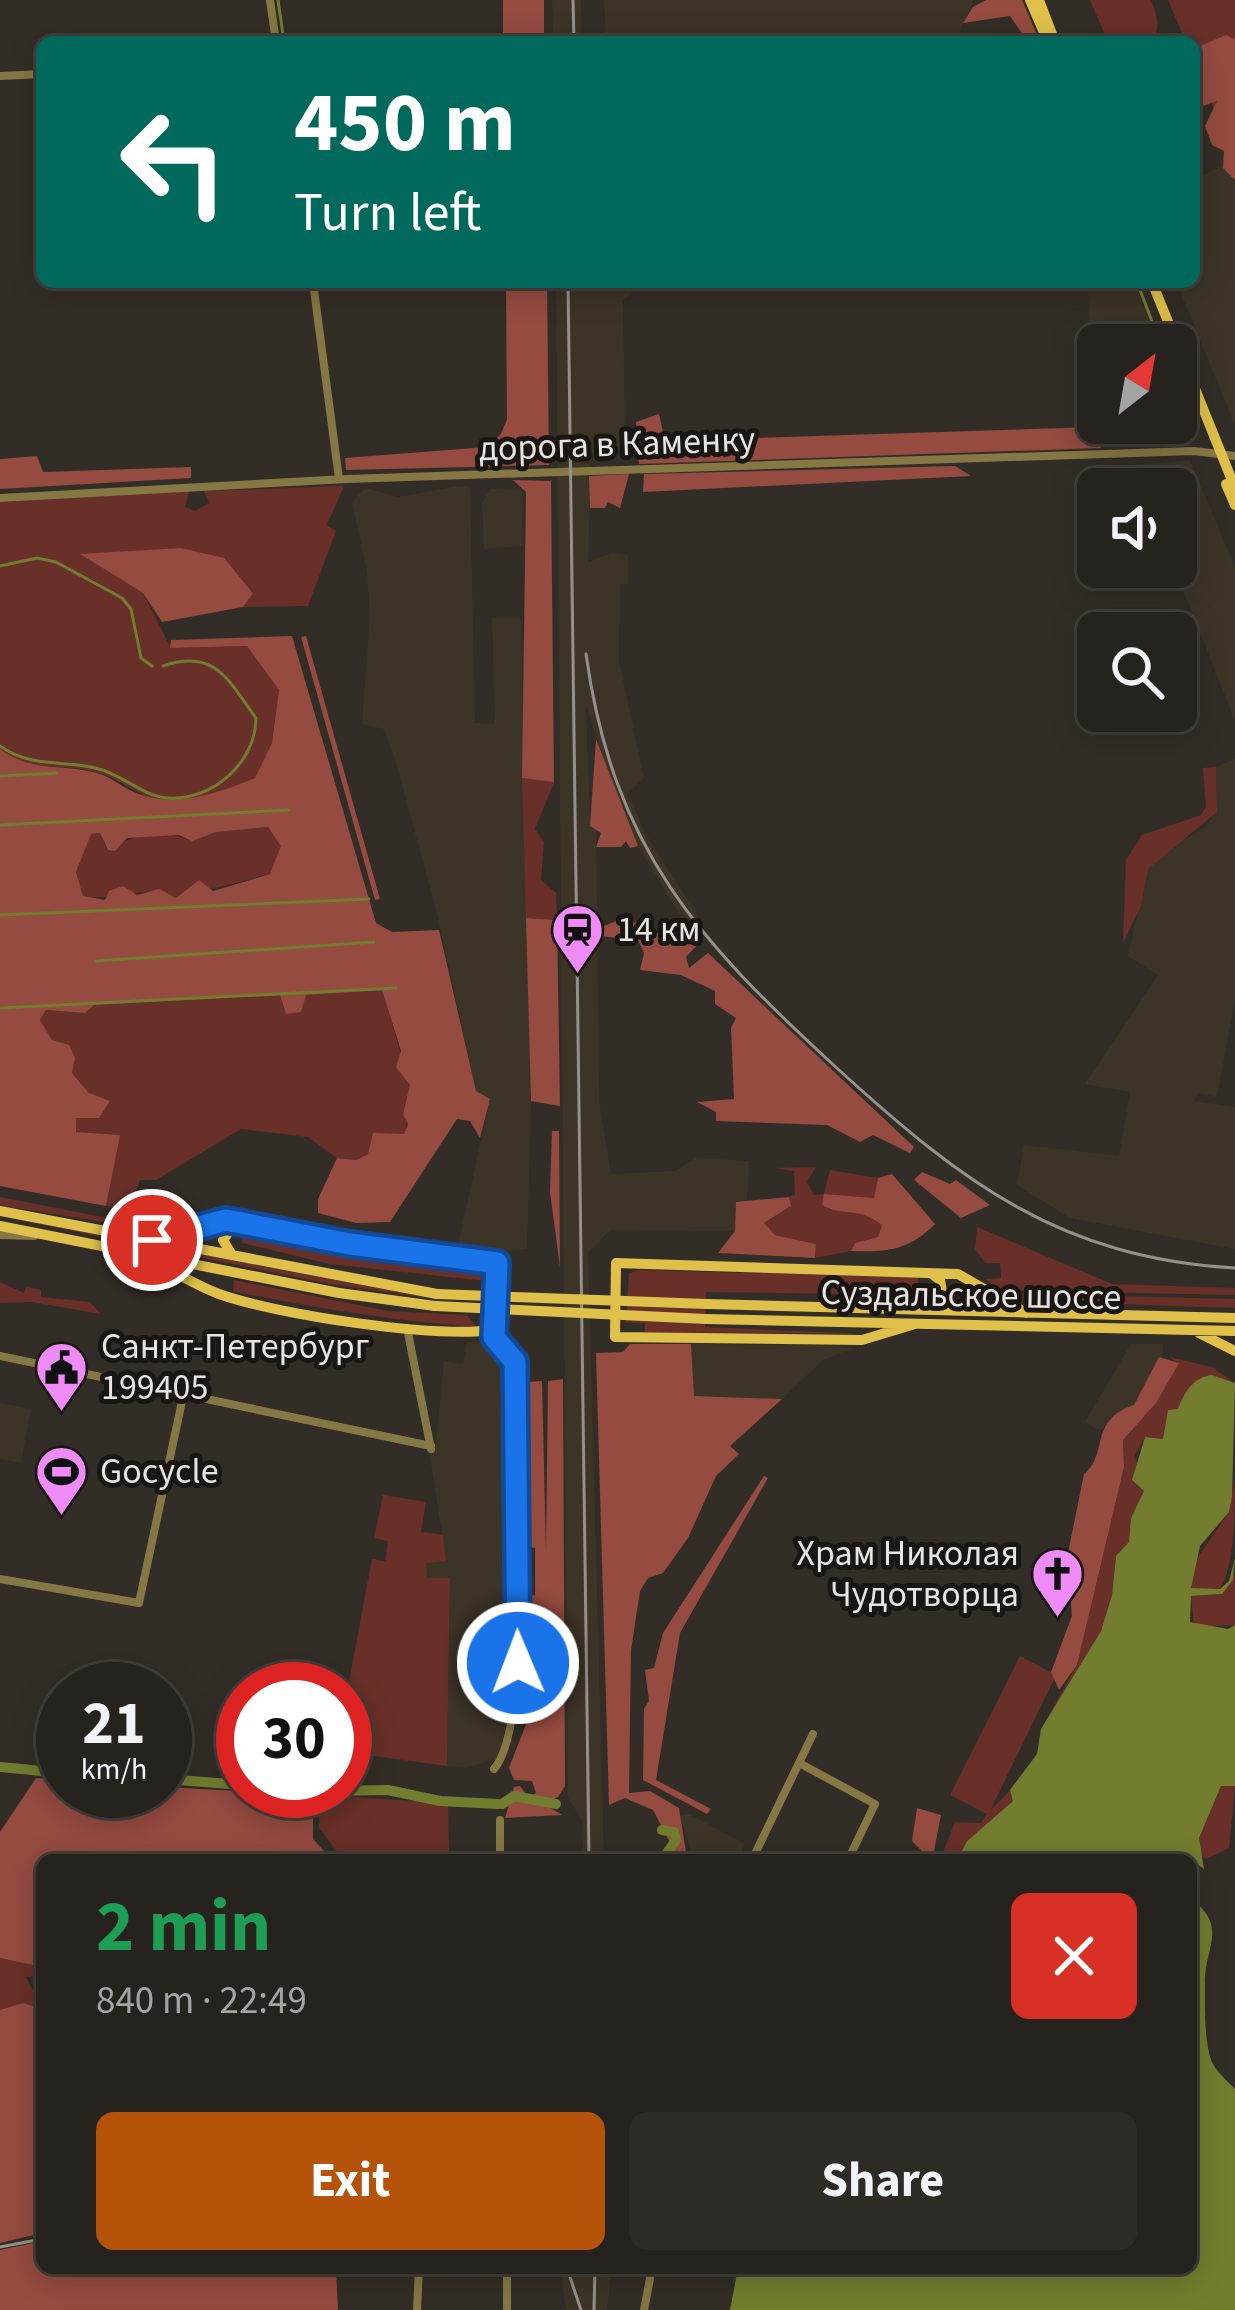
<!DOCTYPE html>
<meta charset="utf-8">
<style>
:root{--surface:#26221d;--page:#2e2a26;--text:#f1f3f6;--muted:#a4a4a4;--line:#423f3b;--accent:#b45309}
body{margin:0;font-family:"Source Sans 3",sans-serif;background:var(--page);color:var(--text);height:100vh;display:flex;flex-direction:column;font-size:45px;white-space:nowrap}
*{box-sizing:border-box;margin:0}
p{font-size:39px;color:var(--muted)}
.icon{flex:none;width:66px;height:66px;fill:none;stroke:currentColor;stroke-width:2;stroke-linecap:round;stroke-linejoin:round}
.map{position:relative;flex:1;overflow:hidden}
.details{position:absolute;left:36px;top:1854px;width:1161px;height:420px;display:flex;flex-direction:column;background:var(--surface);border-radius:18px;box-shadow:0 6px 30px #0003,0 0 0 3px var(--line)}
.details>*{flex:none}
.guide{position:absolute;left:36px;top:36px;width:1164px;height:252px;border-radius:18px;box-shadow:0 6px 30px #0003,0 0 0 3px var(--line);background:#00695c;color:#fff;overflow:hidden}
.needle{width:78px;rotate:31deg}
.fabs{position:absolute;left:1077px;top:324px;display:grid;gap:24px}
.fabs a{display:grid;place-items:center;width:120px;height:120px;border-radius:18px;background:var(--surface);box-shadow:0 6px 30px #0003,0 0 0 3px var(--line);font-size:60px}
.speed{position:absolute;left:36px;top:1662px;display:flex;gap:24px;font-size:60px;font-weight:700;text-align:center}
.speed>*{display:grid;place-content:center;width:156px;height:156px;border-radius:50%;background:var(--surface);box-shadow:0 6px 30px #0003,0 0 0 3px var(--line);line-height:1}
.speed small{font-size:30px;font-weight:400}
.speed .limit{border:18px solid #d22;background:#fff;color:#111}
.pin{position:absolute;display:grid;place-items:center;width:102px;height:102px;color:#fff;margin:-51px;border:6px solid #fff;border-radius:50%;box-shadow:0 3px 12px #0007}
.me{position:absolute;width:132px;margin:-66px;rotate:359deg;stroke-linejoin:round;filter:drop-shadow(0 0 9px #0008)}
.turn{display:flex;align-items:center;gap:42px;height:252px;padding:0 60px;font-size:54px}
.turn .icon{width:156px;height:156px;stroke-width:2.5}
.turn b{display:block;font-size:84px;line-height:102px}
.round{display:grid;place-items:center;flex:none;width:126px;height:126px;border-radius:18px;background:var(--page)}
.overview{display:flex;align-items:center;justify-content:space-between;height:204px;padding:0 60px}
h1{font-size:72px;font-weight:700;line-height:90px;color:#1e9e55}
.primary-button{display:flex;gap:24px;margin-top:auto;padding:24px 60px}
.primary-button a{flex:1;height:138px;border-radius:18px;background:var(--accent);color:#fff;font-size:48px;font-weight:700;line-height:138px;text-align:center}
.primary-button a+a{background:var(--page);color:var(--text)}
.map>svg:first-child{display:block}
</style>
<div class="map">
<svg width="1235" height="2310" viewBox="0 0 1235 2310">
<rect width="100%" height="100%" fill="#332d27"/>
<path fill="#3d3428" d="M 552,0 L 581,0 L 582,42 L 553,42 Z
M 604,0 L 973,0 L 956,42 L 606,42 Z
M 1228,164 L 1235,180 L 1235,425 L 1176,282 L 1194,282 L 1194,179 Z
M 556,282 L 584,282 L 585,289 L 635,282 L 635,289 L 623,300 L 625,450 L 591,453 L 588,562 L 612,553 L 628,555 L 628,584 L 620,584 L 619,661 L 644,778 L 627,794 L 647,836 L 698,916 L 686,925 L 638,846 L 616,798 L 586,705 L 590,826 L 596,830 L 599,1101 L 611,1174 L 675,1171 L 696,1158 L 749,1161 L 747,1203 L 736,1203 L 735,1231 L 610,1230 L 588,1253 L 604,1860 L 583,1860 L 582,1820 L 568,1798 Z
M 1088,282 L 1134,282 L 1158,345 L 1098,345 L 1098,421 L 1089,363 Z
M 1176,395 L 1187,425 L 1182,436 L 1102,441 L 1098,423 L 1176,423 Z
M 1190,460 L 1235,567 L 1235,721 L 1174,567 L 1176,489 L 1144,489 L 1137,465 Z
M 459,486 L 470,488 L 475,723 L 495,724 L 492,618 L 521,618 L 531,1101 L 527,1249 L 480,1253 L 457,1250 L 490,1099 L 476,1091 L 438,917 L 396,762 L 384,729 L 362,724 L 370,615 L 367,571 L 352,502 L 365,488 L 398,497 Z
M 490,489 L 522,490 L 523,546 L 484,549 L 482,503 Z
M 1235,759 L 1235,1000 L 1217,1097 L 1198,1093 L 1194,1101 L 1235,1107 L 1235,1249 L 1070,1218 L 1017,1185 L 1024,1145 L 1119,1156 L 1130,1092 L 1085,1084 L 1158,975 L 1128,956 L 1148,869 L 1164,852 L 1205,827 L 1217,812 L 1216,767 Z
M 467,1342 L 481,1343 L 507,1358 L 514,1538 L 508,1594 L 514,1604 L 513,1690 L 499,1758 L 465,1768 L 447,1766 L 450,1579 L 426,1578 L 426,1562 L 446,1560 L 429,1450 L 436,1441 L 444,1361 L 463,1364 Z
M 691,1344 L 820,1345 L 854,1348 L 823,1360 L 782,1399 L 694,1396 Z
M 1131,1344 L 1163,1344 L 1163,1355 L 1134,1405 L 1110,1418 L 1101,1431 L 1085,1422 Z
M 0,1403 L 31,1409 L 21,1463 L 0,1459 Z
M 688,1814 L 744,1843 L 741,1860 L 684,1860 L 691,1850 L 680,1816 Z
M 560,2268 L 612,2268 L 607,2310 L 566,2310 Z"/>
<path fill="#683028" d="M 1090,0 L 1151,0 C 1157,15 1162,27 1151,42 L 1108,42 Z
M 1168,0 L 1235,0 L 1235,158 L 1194,61 L 1194,42 L 1186,42 Z
M 344,486 L 327,525 L 336,531 L 308,606 L 243,607 L 253,592 L 224,559 L 181,548 L 82,555 L 143,593 L 171,648 L 247,646 L 279,690 L 272,743 L 255,778 L 269,790 C 233,784 212,797 177,801 C 148,805 125,781 99,773 C 63,762 33,774 0,749 L 0,502 L 189,491 L 185,507 L 195,511 L 209,503 L 204,491 Z
M 1216,767 L 1217,812 L 1148,869 L 1141,906 L 1123,943 L 1126,860 L 1142,835 L 1201,815 L 1206,807 L 1203,768 Z
M 522,778 L 554,782 L 535,829 L 544,842 L 541,880 L 556,893 L 557,920 L 526,918 Z
M 269,827 L 282,846 L 270,874 L 176,898 C 148,884 115,901 83,897 L 76,872 L 90,834 L 100,833 L 107,850 C 131,835 165,829 192,841 L 216,832 Z
M 382,989 L 410,1085 L 405,1135 L 356,1160 L 337,1158 L 308,1137 L 241,1129 L 156,1180 L 140,1180 L 129,1209 L 106,1206 L 119,1135 L 76,1132 L 76,1117 L 98,1118 L 89,1093 L 72,1073 L 75,1058 L 52,1040 L 40,1020 L 46,1010 L 85,1013 L 93,1005 L 281,995 L 286,1014 L 301,1012 L 305,995 Z
M 816,1167 L 807,1182 L 814,1195 L 824,1194 L 830,1170 L 878,1178 L 874,1199 L 825,1194 L 828,1209 L 862,1210 L 882,1225 L 878,1237 L 855,1243 L 851,1251 L 815,1258 L 816,1244 L 775,1235 L 764,1223 L 790,1207 L 789,1197 L 795,1195 L 794,1171 L 774,1168 Z
M 0,1197 L 159,1228 L 172,1229 L 161,1232 L 0,1205 Z
M 0,1216 L 435,1299 L 330,1284 Z
M 977,1227 L 1112,1284 L 1235,1288 L 1235,1295 L 998,1290 L 985,1279 L 1001,1278 L 1000,1263 L 985,1263 L 975,1249 Z
M 244,1231 L 332,1249 L 475,1266 L 486,1281 L 330,1264 L 242,1243 Z
M 639,1270 L 918,1277 L 919,1295 L 706,1292 L 705,1327 L 869,1334 L 645,1332 L 645,1323 L 626,1322 L 629,1273 Z
M 234,1280 L 388,1311 L 467,1315 L 476,1327 C 393,1321 314,1308 233,1291 Z
M 0,1282 L 24,1293 L 26,1287 L 41,1290 L 41,1297 L 90,1302 L 101,1314 L 32,1302 L 0,1303 Z
M 1001,1293 L 1235,1299 L 1235,1308 L 1011,1300 Z
M 1169,1357 L 1212,1367 L 1235,1383 L 1212,1375 L 1178,1409 L 1163,1440 L 1145,1437 L 1135,1455 L 1144,1491 L 1131,1518 L 1129,1542 L 1116,1556 L 1112,1595 L 1101,1631 L 1041,1729 L 1077,1665 L 1124,1467 L 1123,1440 L 1156,1403 L 1178,1363 Z
M 1235,1480 C 1235,1513 1235,1565 1220,1589 L 1191,1589 L 1193,1564 L 1229,1512 Z
M 383,1495 L 426,1502 L 421,1532 L 443,1535 L 446,1561 L 426,1563 L 427,1578 L 450,1578 L 447,1766 L 345,1752 L 345,1703 L 372,1559 L 385,1561 L 388,1541 L 374,1538 Z
M 1235,1574 L 1235,1625 L 1194,1627 L 1191,1596 L 1222,1594 Z
M 1020,1656 L 1056,1675 L 990,1811 L 1010,1790 L 1014,1801 L 967,1841 L 957,1860 L 940,1860 L 955,1822 L 981,1823 L 987,1814 L 950,1795 Z
M 1221,1786 L 1235,1786 L 1229,1848 L 1206,1859 L 1199,1855 L 1199,1838 Z
M 320,1795 L 448,1803 L 449,1854 L 445,1860 L 332,1860 L 337,1851 L 319,1828 Z
M 0,1958 L 42,1967 L 37,1976 L 26,1977 L 42,2009 L 0,2010 Z"/>
<path fill="#954b40" fill-rule="evenodd" d="M 503,0 L 544,0 L 544,42 L 503,42 Z
M 986,0 L 1022,0 L 1040,42 L 1028,42 L 1010,16 L 963,23 L 973,7 Z
M 1226,35 L 1235,39 L 1235,180 L 1223,168 L 1224,151 L 1212,145 L 1205,126 L 1217,101 L 1200,107 L 1194,67 L 1200,46 Z
M 506,282 L 547,282 L 549,465 L 346,470 L 345,458 L 487,447 L 501,434 L 507,419 Z
M 659,414 L 665,441 L 1095,427 L 1101,448 L 639,464 L 636,422 Z
M 37,456 L 43,472 L 191,467 L 191,478 L 0,489 L 0,459 Z
M 955,466 L 971,476 L 643,492 L 644,474 Z
M 629,474 L 620,508 L 608,502 L 605,508 L 590,508 L 589,476 Z
M 513,480 L 551,481 L 554,782 L 522,778 L 526,492 Z
M 181,548 L 224,558 L 253,593 L 243,607 L 162,622 L 143,593 L 80,554 Z
M 292,636 L 376,923 L 392,932 L 439,930 L 476,1091 L 490,1099 L 480,1138 L 470,1121 L 457,1119 L 390,1222 L 356,1223 L 318,1213 L 318,1199 L 337,1158 L 356,1160 L 368,1154 L 373,1133 L 404,1134 L 408,1124 L 403,1114 L 410,1085 L 396,1067 L 401,1051 L 382,990 L 306,995 L 301,1012 L 286,1014 L 280,995 L 94,1005 L 85,1013 L 46,1010 L 40,1020 L 52,1040 L 69,1045 L 75,1058 L 72,1073 L 89,1093 L 110,1101 L 99,1118 L 76,1118 L 76,1132 L 120,1135 L 106,1206 L 0,1186 L 0,749 C 32,773 61,763 97,773 C 112,777 124,789 139,794 C 176,808 219,793 255,778 L 272,743 L 279,690 L 247,646 L 170,648 L 171,640 ZM 268,827 L 281,846 L 270,874 L 213,891 L 199,880 L 176,898 L 159,889 L 137,895 L 123,886 L 109,891 L 105,900 L 83,896 L 76,872 L 91,834 L 100,833 L 108,850 L 115,851 L 127,838 L 179,835 L 192,841 L 216,832 Z
M 306,636 L 380,899 L 375,900 L 301,637 Z
M 596,739 L 638,846 L 630,848 L 626,841 L 621,847 L 596,847 L 601,833 L 590,826 Z
M 526,918 L 557,920 L 560,1106 L 531,1101 Z
M 618,920 L 643,924 L 653,933 L 670,933 L 686,925 L 700,942 L 686,957 L 689,968 L 708,953 L 914,1147 L 910,1153 L 873,1135 L 860,1142 L 827,1125 L 716,1121 L 716,1112 L 697,1102 L 734,1099 L 731,1028 L 736,1018 L 715,1004 L 715,991 L 681,975 L 640,970 L 644,953 L 638,940 L 599,936 L 600,928 Z
M 552,1131 L 559,1131 L 560,1267 L 550,1192 Z
M 922,1172 L 950,1184 L 956,1180 L 990,1205 L 961,1218 L 914,1180 Z
M 892,1174 L 935,1224 C 908,1251 888,1252 851,1251 L 855,1243 L 878,1237 L 882,1225 C 858,1206 842,1217 822,1205 L 824,1194 L 874,1198 L 878,1178 Z
M 789,1197 L 791,1206 L 764,1223 L 775,1235 L 816,1244 L 815,1258 L 718,1253 L 735,1231 L 736,1202 Z
M 630,1344 L 691,1344 L 694,1396 L 782,1399 L 730,1446 L 739,1454 L 716,1476 L 688,1538 L 663,1573 L 648,1578 L 640,1591 L 631,1650 L 629,1793 L 650,1791 L 679,1808 L 686,1852 L 675,1852 L 653,1810 L 625,1798 L 609,1805 L 596,1353 L 623,1352 Z
M 1159,1357 L 1179,1363 L 1156,1403 L 1123,1440 L 1124,1467 L 1077,1665 L 1059,1690 L 1051,1672 L 1072,1616 L 1067,1558 L 1084,1474 C 1109,1455 1088,1420 1134,1405 Z
M 563,1379 L 565,1786 L 558,1797 L 542,1803 L 562,1815 L 505,1818 L 514,1787 L 520,1786 L 528,1797 L 536,1793 L 532,1781 L 514,1780 L 509,1768 L 528,1719 L 525,1596 L 535,1595 L 535,1548 L 526,1547 L 527,1382 L 542,1381 L 546,1552 L 548,1381 Z
M 764,1476 L 768,1478 L 680,1633 L 656,1780 L 711,1809 L 707,1814 L 643,1780 L 644,1709 L 649,1701 L 645,1670 L 654,1668 L 663,1633 Z
M 36,1778 L 63,1780 L 63,1791 L 165,1787 L 313,1795 L 313,1839 L 332,1860 L 42,1860 L 42,1967 L 0,1958 L 0,1832 Z
M 917,1808 L 941,1815 L 934,1851 L 924,1853 L 912,1841 Z
M 23,2003 L 42,2009 L 42,2233 L 0,2243 L 0,2010 Z
M 42,2241 L 42,2268 L 336,2268 L 338,2310 L 0,2310 L 0,2250 Z"/>
<path fill="#727d2f" d="M 1212,1375 L 1235,1383 L 1232,1497 L 1229,1512 L 1200,1546 L 1191,1588 L 1220,1589 L 1229,1581 L 1235,1558 L 1233,1580 L 1222,1594 L 1191,1596 L 1190,1622 L 1228,1629 L 1235,1625 L 1235,1786 L 1221,1786 L 1199,1838 L 1204,1869 L 1191,1860 L 957,1860 L 967,1841 L 1013,1801 L 1010,1790 L 1037,1754 L 1041,1729 L 1101,1631 L 1112,1595 L 1116,1556 L 1129,1542 L 1131,1518 L 1144,1491 L 1132,1480 L 1145,1437 L 1163,1439 L 1168,1410 L 1178,1409 C 1184,1393 1193,1377 1212,1375 Z
M 1191,1899 C 1230,1927 1203,1950 1205,1984 C 1205,2007 1204,2038 1211,2060 C 1215,2070 1227,2081 1235,2089 L 1235,2310 L 730,2310 L 738,2268 L 1191,2268 Z"/>
<g fill="none" stroke-linecap="round" stroke-linejoin="round">
<path stroke="#727d2f" stroke-width="3" d="M 278,0 L 284,42
M 1137,282 L 1161,345
M 1176,385 L 1188,416
M 0,566 L 37,558 L 56,562 L 122,598 L 131,609 L 141,658 L 152,666
M 0,746 C 32,769 64,759 99,769 C 123,775 142,796 168,798 C 213,801 256,762 256,718 C 228,680 215,648 163,666
M 0,776 L 57,773
M 0,825 L 289,810
M 0,915 L 369,899
M 96,961 L 374,942
M 0,1008 L 396,988"/>
<path stroke="#727d2f" stroke-width="10" d="M 0,1767 L 63,1773
M 165,1779 L 243,1785
M 331,1791 L 388,1790 L 440,1801 L 498,1804
M 502,1804 L 514,1796 L 556,1804
M 662,1860 L 676,1840 L 674,1832 L 662,1830"/>
<path stroke="#867844" stroke-width="8" d="M 270,0 L 276,42
M 0,76 L 42,74
M 313,282 L 339,479
M 0,498 L 347,479 L 1194,451 L 1235,456
M 0,1235 L 34,1236
M 407,1328 L 431,1449
M 494,1330 L 515,1362 C 514,1439 536,1722 494,1769
M 0,1356 L 431,1446
M 0,1579 L 139,1603 L 184,1392
M 801,1764 L 875,1804 L 848,1860
M 500,1860 L 500,1820
M 752,1860 L 813,1734
M 417,2310 L 419,2268
M 507,2310 L 507,2268
M 644,2310 L 652,2268"/>
<path stroke="#dfc04a" stroke-width="10" d="M 1030,0 L 1048,42
M 1039,0 L 1055,42
M 1152,282 L 1235,488
M 1226,484 L 1235,505
M 0,1211 L 437,1294
M 0,1226 L 339,1293 L 435,1306
M 232,1255 L 223,1240 L 235,1223
M 144,1256 C 169,1269 193,1284 219,1294 C 278,1315 432,1338 494,1330 L 497,1263 L 350,1244 L 226,1219 L 153,1240
M 707,1304 L 1235,1318
M 925,1307 L 942,1292 L 940,1280 L 932,1274
M 706,1319 L 1235,1331
M 915,1324 L 862,1340 L 615,1337 L 616,1263 L 958,1274 L 1026,1313
M 1199,1333 L 1235,1351"/>
<path stroke="#95908a" stroke-width="3" d="M 573,0 L 574,42
M 568,282 L 589,1860
M 586,654 C 613,849 699,942 839,1070 C 963,1183 1061,1258 1235,1268
M 0,2247 L 42,2239
M 567,2268 L 581,2310
M 594,2310 L 595,2268"/>
<path stroke="#dfc04a" stroke-width="10" d="M 437,1294 L 707,1304
M 435,1306 L 706,1319"/>
</g>
<g fill="none" stroke-linecap="round" stroke-linejoin="round">
<defs>
<path id="route" d="M 152,1240 L 226,1220 L 350,1244 L 497,1263 L 494,1337 L 515,1362 L 518,1663"/>
</defs>
<use href="#route" stroke="#114b97" stroke-width="30"/>
<use href="#route" stroke="#1a73e8" stroke-width="21"/>
</g>
<defs>
<symbol id="station-pin" viewBox="-11 -11 22 30"><path d="M0 17L-7.5 6A9.5 9.5 0 1 1 7.5 6Z" fill="#ee8bf7" stroke="#191613"/><path d="M-3-6H3Q5-6 5-4V2Q5 4 3 4L4.5 6H3L1.5 4h-3L-3 6H-4.5L-3 4Q-5 4-5 2V-4Q-5-6-3-6ZM-3.5-4v3h7v-3ZM-3.5 1v1.5H-2V1ZM2 1v1.5H3.5V1Z" fill="#111"/></symbol>
<symbol id="civic-pin" viewBox="-11 -11 22 30"><path d="M0 17L-7.5 6A9.5 9.5 0 1 1 7.5 6Z" fill="#ee8bf7" stroke="#191613"/><path d="M-.6-6.5H3V-4.5H.6V-3L4-1V1h2V6H-6V1h2V-1L-.6-3ZM-1.2 2.5V6h2.4V2.5Z" fill="#111"/></symbol>
<symbol id="stadium-pin" viewBox="-11 -11 22 30"><path d="M0 17L-7.5 6A9.5 9.5 0 1 1 7.5 6Z" fill="#ee8bf7" stroke="#191613"/><path d="M0-5a6.5 5 0 1 0 0 10a6.5 5 0 1 0 0-10ZM-3.5-1.8h7v3.6h-7Z" fill="#111"/></symbol>
<symbol id="church-pin" viewBox="-11 -11 22 30"><path d="M0 17L-7.5 6A9.5 9.5 0 1 1 7.5 6Z" fill="#ee8bf7" stroke="#191613"/><path d="M-1.2-6h2.4v3.5h3.3v2.4h-3.3V6h-2.4V-.1h-3.3v-2.4h3.3Z" fill="#111"/></symbol>
</defs>
<g fill-rule="evenodd">
<use href="#station-pin" x="548" y="900" width="59" height="81"/>
<use href="#civic-pin" x="32" y="1338" width="59" height="81"/>
<use href="#stadium-pin" x="32" y="1442" width="59" height="81"/>
<use href="#church-pin" x="1028" y="1544" width="59" height="81"/>
</g>
<g text-anchor="middle" dominant-baseline="central" stroke-width="10" stroke-linejoin="round" paint-order="stroke">
<g font-size="36" fill="#e8e4df" stroke="#191613">
<text transform="translate(617 444) rotate(-2)">дорога в Каменку</text>
<text transform="translate(971 1295) rotate(1)">Суздальское шоссе</text>
</g>
<g font-size="36" fill="#e8e4df" stroke="#191613" text-anchor="start">
<text x="617" y="929">14 км</text>
<text x="101" y="1346">Санкт-Петербург<tspan x="101" dy="41">199405</tspan></text>
<text x="100" y="1471">Gocycle</text>
<text x="1019" y="1553" text-anchor="end">Храм Николая<tspan x="1019" dy="41">Чудотворца</tspan></text>
</g>
</g>
</svg>
<div class="fabs">
<a><svg class="needle" viewBox="-14 -14 28 28"><path d="M0-13l5 13h-10z" fill="#e53935"/><path d="M0 13l5-13h-10z" fill="#a4a4a4"/></svg></a>
<a><svg class="icon" aria-label="sound" viewBox="0 0 24 24"><path d="M4 9h4l5-4v14l-5-4H4zM17 9q2 3 0 6"/></svg></a>
<a><svg class="icon" aria-label="search" viewBox="0 0 24 24"><circle cx="10" cy="10" r="6"/><path d="M15 15l6 6"/></svg></a>
</div>
<div class="speed"><div>21<small>km/h</small></div><div class="limit">30</div></div>
<div class="pin" style="left:152px;top:1240px;background:#d93025"><svg class="icon" aria-label="arrive" viewBox="0 0 24 24"><path d="M6 21V4h12l-3 4 3 4H6"/></svg></div>
<svg class="me" style="left:518px;top:1663px" viewBox="-20 -20 40 40"><circle r="17" fill="#1a73e8" stroke="#fff" stroke-width="3"/><path d="M0-11L8 9 0 5-8 9z" fill="#fff"/></svg>
<div class="guide">
<div class="turn"><svg class="icon" aria-label="left" viewBox="0 0 24 24"><path d="M17 20v-9H6M10 6l-5 5 5 5"/></svg><div><b>450 m</b>Turn left</div></div>
</div>
<section class="details">
<div class="overview"><div><h1>2 min</h1><p>840 m · 22:49</p></div><a class="round" style="background:#d93025;color:#fff"><svg class="icon" aria-label="close" viewBox="0 0 24 24"><path d="M6 6l12 12M18 6L6 18"/></svg></a></div>
<div class="primary-button"><a>Exit</a><a>Share</a></div>
</section>
</div>
